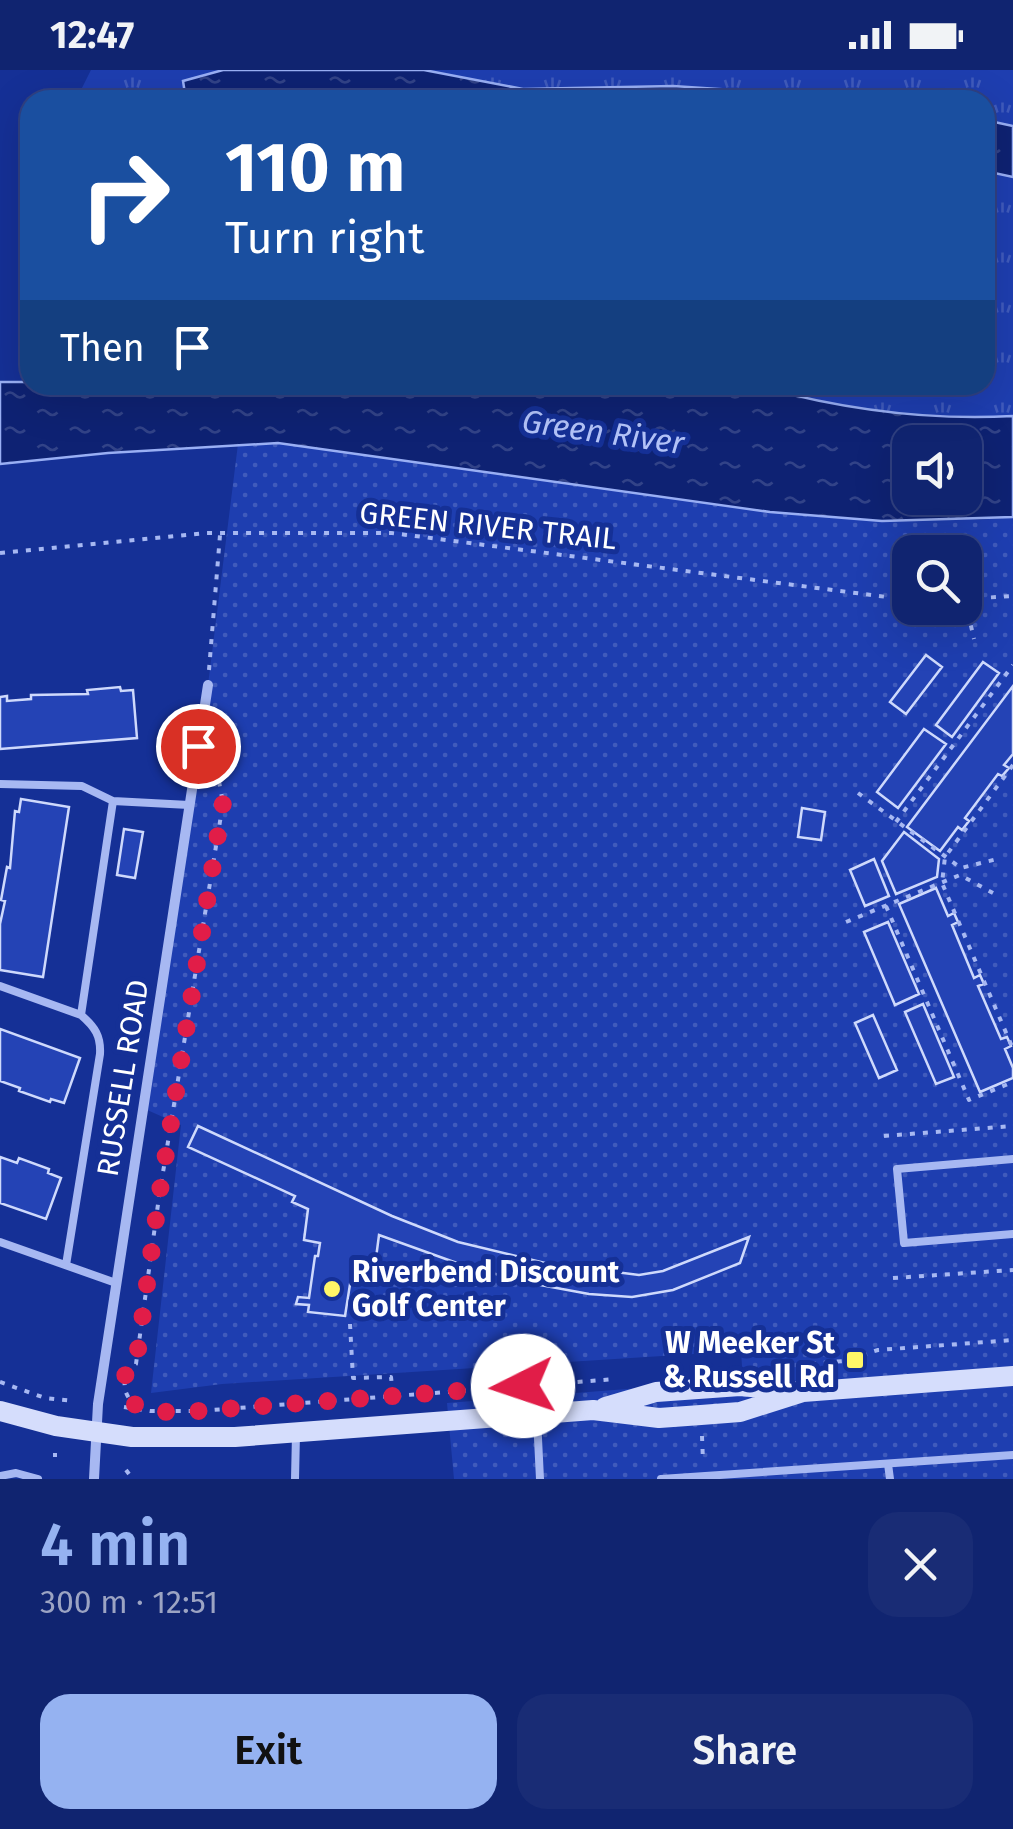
<!DOCTYPE html>
<meta charset="utf-8">
<style>
:root{--surface:#102470;--page:#192c75;--text:#f1f3f6;--muted:#9ca4c3;--line:#304183;--accent:#95b2f1}
body{margin:0;font-family:"Fira Sans",sans-serif;background:var(--page);color:var(--text);height:100vh;display:flex;flex-direction:column;font-size:38px;white-space:nowrap}
*{box-sizing:border-box;margin:0}
p{font-size:32px;color:var(--muted)}
.icon{flex:none;width:55px;height:55px;fill:none;stroke:currentColor;stroke-width:2;stroke-linecap:round;stroke-linejoin:round}
.map{position:relative;height:1409px;overflow:hidden}
.side{display:flex;flex-direction:column;background:var(--surface);flex:1}
.side>*{flex:none}
.top-card{position:absolute;left:20px;top:20px;width:975px;height:305px;border-radius:30px;box-shadow:0 10px 40px #0002,0 0 0 2px var(--line);background:#1a4fa0;color:#fff;overflow:hidden}
.fabs{position:absolute;left:892px;top:355px;display:grid;gap:20px}
.fabs a{display:grid;place-items:center;width:90px;height:90px;border-radius:20px;background:var(--surface);box-shadow:0 10px 40px #0002,0 0 0 2px var(--line);font-size:50px}
.pin{position:absolute;display:grid;place-items:center;width:85px;height:85px;color:#fff;margin:-42px;border:5px solid #fff;border-radius:50%;box-shadow:0 2px 10px #0007}
.me{position:absolute;width:110px;margin:-55px;rotate:266deg;stroke-linejoin:round;filter:drop-shadow(0 0 8px #0008)}
.turn{display:flex;align-items:center;gap:35px;height:210px;padding:0 40px;font-size:45px}
.turn .icon{width:130px;height:130px;stroke-width:2.5}
.turn b{display:block;font-size:70px;line-height:85px}
.then{display:flex;align-items:center;height:95px;padding:0 40px;background:#0003;gap:20px;font-size:38px}
.round{display:grid;place-items:center;flex:none;width:105px;height:105px;border-radius:30px;background:var(--page)}
.overview{display:flex;align-items:center;justify-content:space-between;height:170px;padding:0 40px}
h1{font-size:60px;font-weight:600;line-height:75px;color:var(--accent)}
.action{display:flex;gap:20px;margin-top:auto;padding:20px 40px}
.action a{flex:1;height:115px;border-radius:30px;background:var(--accent);color:#111;font-size:40px;font-weight:600;line-height:115px;text-align:center}
.action a+a{background:var(--page);color:var(--text)}
.status{display:flex;justify-content:space-between;align-items:center;height:70px;padding:0 50px;background:var(--surface);direction:ltr}
.status svg{height:28px;fill:currentColor}
.map>svg:first-child{display:block}
</style>
<div class="status"><b>12:47</b><svg viewBox="0 0 49 12"><path d="M0 12V9h3v3zM5 12V6h3v6zM10 12V3h3v9zM15 12V0h3v12zM26 1h20v11H26zM47 4h2v5h-2z"/></svg></div>
<div class="map">
<svg width="1013" height="1409" viewBox="0 0 1013 1409">
<defs>
<pattern id="grass-dots" width="8" height="8" patternUnits="userSpaceOnUse" patternTransform="scale(2.5)"><rect width="8" height="8" fill="#1e3eb0"/><path d="M2 2h.1M6 6h.1" fill="none" stroke="#405bbc" stroke-width="1.8" stroke-linecap="round"/></pattern>
<pattern id="park-tufts" width="24" height="20" patternUnits="userSpaceOnUse" patternTransform="scale(2.5)"><rect width="24" height="20" fill="#1e3eb0"/><path d="M3 7l-1-3M5 7V3M7 7l1-3M15 17l-1-3M17 17v-4M19 17l1-3" fill="none" stroke="#405bbc"/></pattern>
<pattern id="water-ripples" width="26" height="14" patternUnits="userSpaceOnUse" patternTransform="scale(2.5)"><rect width="26" height="14" fill="#0e2273"/><path d="M2 4q2-2 4 0t4 0M15 11q2-2 4 0t4 0" fill="none" stroke="#324388"/></pattern>
</defs>
<rect width="100%" height="100%" fill="#153096"/>
<path fill="url(#grass-dots)" fill-rule="evenodd" d="M 278,373 L 528,406 L 979,450 L 1013,447 L 1013,1409 L 454,1409 L 447,1333 L 743,1310 L 741,1281 L 222,1314 L 151,1323 L 181,1055 L 145,1039 L 208,615 L 238,374 ZM 910,482 L 965,482 L 965,538 L 910,538 Z"/>
<path fill="url(#park-tufts)" d="M 91,0 L 1013,0 L 1013,346 C 924,351 840,339 754,315 L 985,315 L 985,30 L 76,30 Z"/>
<path fill="url(#water-ripples)" stroke="#99aff4" stroke-width="2.5" fill-rule="evenodd" d="M 223,0 L 424,0 L 523,19 L 673,16 L 889,30 L 357,30 L 324,21 L 256,30 L 186,30 L 183,11 Z
M 985,50 L 1013,56 L 1013,107 L 985,101 Z
M 0,312 L 30,312 L 30,315 L 754,315 C 840,339 924,351 1013,346 L 1013,447 L 882,451 L 770,442 L 278,373 L 108,383 L 0,394 ZM 965,372 L 965,428 L 910,428 L 910,372 Z"/>
<path fill="#2443b5" stroke="#ced9fc" stroke-width="2.5" d="M 926,585 L 942,597 L 906,644 L 890,632 Z
M 983,592 L 999,603 L 952,667 L 936,655 Z
M 1013,616 L 1013,684 L 1004,695 L 1009,698 L 1002,706 L 998,704 L 965,748 L 969,751 L 962,760 L 958,757 L 940,781 L 907,757 Z
M 120,617 L 121,621 L 133,620 L 137,668 L 0,679 L 0,627 L 7,626 L 7,631 L 31,629 L 31,625 L 88,624 L 87,620 Z
M 924,659 L 946,674 L 898,738 L 877,722 Z
M 21,729 L 69,737 L 43,907 L 0,900 L 0,854 L 5,831 L 1,830 L 7,797 L 10,798 L 15,741 L 19,742 Z
M 802,738 L 825,742 L 821,770 L 798,767 Z
M 124,759 L 143,762 L 135,808 L 117,805 Z
M 904,762 L 939,789 L 937,807 L 896,824 L 882,791 Z
M 874,789 L 889,826 L 865,836 L 850,800 Z
M 936,818 L 948,846 L 954,843 L 958,852 L 952,855 L 974,908 L 980,905 L 984,914 L 978,916 L 1001,969 L 1007,967 L 1011,976 L 1005,979 L 1013,998 L 1013,1008 L 980,1022 L 899,834 Z
M 888,852 L 919,924 L 895,935 L 864,862 Z
M 923,934 L 954,1007 L 936,1014 L 905,942 Z
M 873,945 L 897,1000 L 879,1008 L 855,953 Z
M 0,959 L 80,988 L 64,1033 L 51,1029 L 50,1032 L 19,1021 L 20,1018 L 0,1011 Z
M 198,1056 L 392,1146 L 458,1172 L 545,1193 L 639,1205 L 663,1201 L 749,1167 L 740,1193 L 673,1220 L 632,1227 L 589,1224 L 535,1214 L 468,1197 L 379,1165 L 376,1188 L 354,1189 L 345,1246 L 308,1242 L 309,1235 L 296,1234 L 298,1227 L 309,1228 L 315,1186 L 318,1186 L 320,1173 L 304,1170 L 308,1139 L 292,1132 L 295,1126 L 188,1077 Z
M 0,1087 L 17,1093 L 19,1088 L 49,1099 L 48,1103 L 61,1108 L 46,1149 L 0,1133 Z"/>
<g fill="none" stroke-linecap="round" stroke-linejoin="round">
<path stroke="#a7b8f2" stroke-width="4" stroke-dasharray="5 8" stroke-linecap="butt" d="M 0,483 L 207,463 L 392,463 L 910,530
M 965,529 L 1013,526
M 965,530 L 974,569
M 209,600 L 220,465
M 1013,695 L 945,787 L 942,813 L 1013,979
M 858,723 L 961,798 L 997,789
M 896,752 L 1013,595
M 886,836 L 969,1030 L 1013,1012
M 846,852 L 960,805 L 993,823
M 884,1066 L 1013,1056
M 893,1208 L 1013,1200
M 350,1254 L 353,1308 L 391,1307 L 393,1325
M 785,1296 L 844,1291 L 878,1280 L 1013,1270
M 0,1312 L 45,1328 L 74,1331
M 124,1337 L 150,1341 L 199,1341 L 616,1309
M 137,1337 C 124,1325 123,1318 126,1301 L 136,1294 L 159,1127 L 223,733 L 218,706 L 212,697
M 702,1366 L 703,1391
M 55,1387 L 55,1383
M 126,1400 L 129,1404"/>
<path stroke="#a7b8f2" stroke-width="8" d="M 0,714 L 82,716 L 113,731 L 189,735
M 0,916 L 81,945 L 113,731
M 1013,1089 L 897,1099 L 904,1173 L 1013,1164
M 0,1172 L 116,1213
M 66,1195 L 100,984 C 101,966 95,957 81,945
M 537,1348 L 540,1409
M 888,1394 L 890,1409
M 0,1406 L 16,1403 L 38,1409
M 295,1409 L 296,1364
M 661,1409 L 1013,1385"/>
<path stroke="#a7b8f2" stroke-width="10" d="M 94,1409 L 98,1334 L 208,615"/>
<path stroke="#d5ddfc" stroke-width="20" d="M 605,1337 L 656,1322 L 740,1316 L 803,1322 L 1013,1306
M 0,1341 L 56,1356 L 132,1367 L 235,1367 L 593,1340 L 659,1348 L 701,1345 L 740,1342 L 803,1322"/>
</g>
<g fill="none" stroke-linecap="round" stroke-linejoin="round">
<path stroke="#e11d48" stroke-width="18" stroke-dasharray="0 32.4" d="M 198,676 L 218,706 L 223,733 L 159,1127 L 136,1294 L 126,1300 C 118,1351 164,1341 198,1341 L 523,1316"/>
</g>
<g fill="#fff667" stroke="#153096" stroke-width="4">
<circle cx="332" cy="1219" r="10"/>
<rect x="845" y="1280" width="20" height="20" rx="5"/>
</g>
<g text-anchor="middle" dominant-baseline="central" stroke-width="10" stroke-linejoin="round" paint-order="stroke">
<g font-size="30" fill="#fff" stroke="#153096">
<text transform="translate(488 456) rotate(6)">GREEN RIVER TRAIL</text>
<text transform="translate(123 1008) rotate(-81)">RUSSELL ROAD</text>
</g>
<g font-size="30" font-weight="bold" fill="#fff" stroke="#153096" text-anchor="start">
<text x="352" y="1202">Riverbend Discount<tspan x="352" dy="34">Golf Center</tspan></text>
<text x="835" y="1273" text-anchor="end">W Meeker St<tspan x="835" dy="34">&amp; Russell Rd</tspan></text>
</g>
<g font-size="32" font-style="italic" fill="#b3c3f8" stroke="#153096">
<text transform="translate(603 362) rotate(8)">Green River</text>
</g>
</g>
</svg>
<div class="fabs">
<a><svg class="icon" aria-label="sound" viewBox="0 0 24 24"><path d="M4 9h4l5-4v14l-5-4H4zM17 9q2 3 0 6"/></svg></a>
<a><svg class="icon" aria-label="search" viewBox="0 0 24 24"><circle cx="10" cy="10" r="6"/><path d="M15 15l6 6"/></svg></a>
</div>
<div class="pin" style="left:198px;top:676px;background:#d93025"><svg class="icon" aria-label="arrive" viewBox="0 0 24 24"><path d="M6 21V4h12l-3 4 3 4H6"/></svg></div>
<svg class="me" style="left:523px;top:1316px" viewBox="-20 -20 40 40"><circle r="19" fill="#fff"/><path d="M0-13L10 11 0 6-10 11z" fill="#e11d48"/></svg>
<div class="top-card">
<div class="turn"><svg class="icon" aria-label="right" viewBox="0 0 24 24"><path d="M7 20v-9h11M14 6l5 5-5 5"/></svg><div><b>110 m</b>Turn right</div></div>
<div class="then">Then<svg class="icon" aria-label="arrive" viewBox="0 0 24 24"><path d="M6 21V4h12l-3 4 3 4H6"/></svg></div>
</div>
</div>
<section class="side">
<div class="overview"><div><h1>4 min</h1><p>300 m · 12:51</p></div><a class="round"><svg class="icon" aria-label="close" viewBox="0 0 24 24"><path d="M6 6l12 12M18 6L6 18"/></svg></a></div>
<div class="action"><a>Exit</a><a>Share</a></div>
</section>
